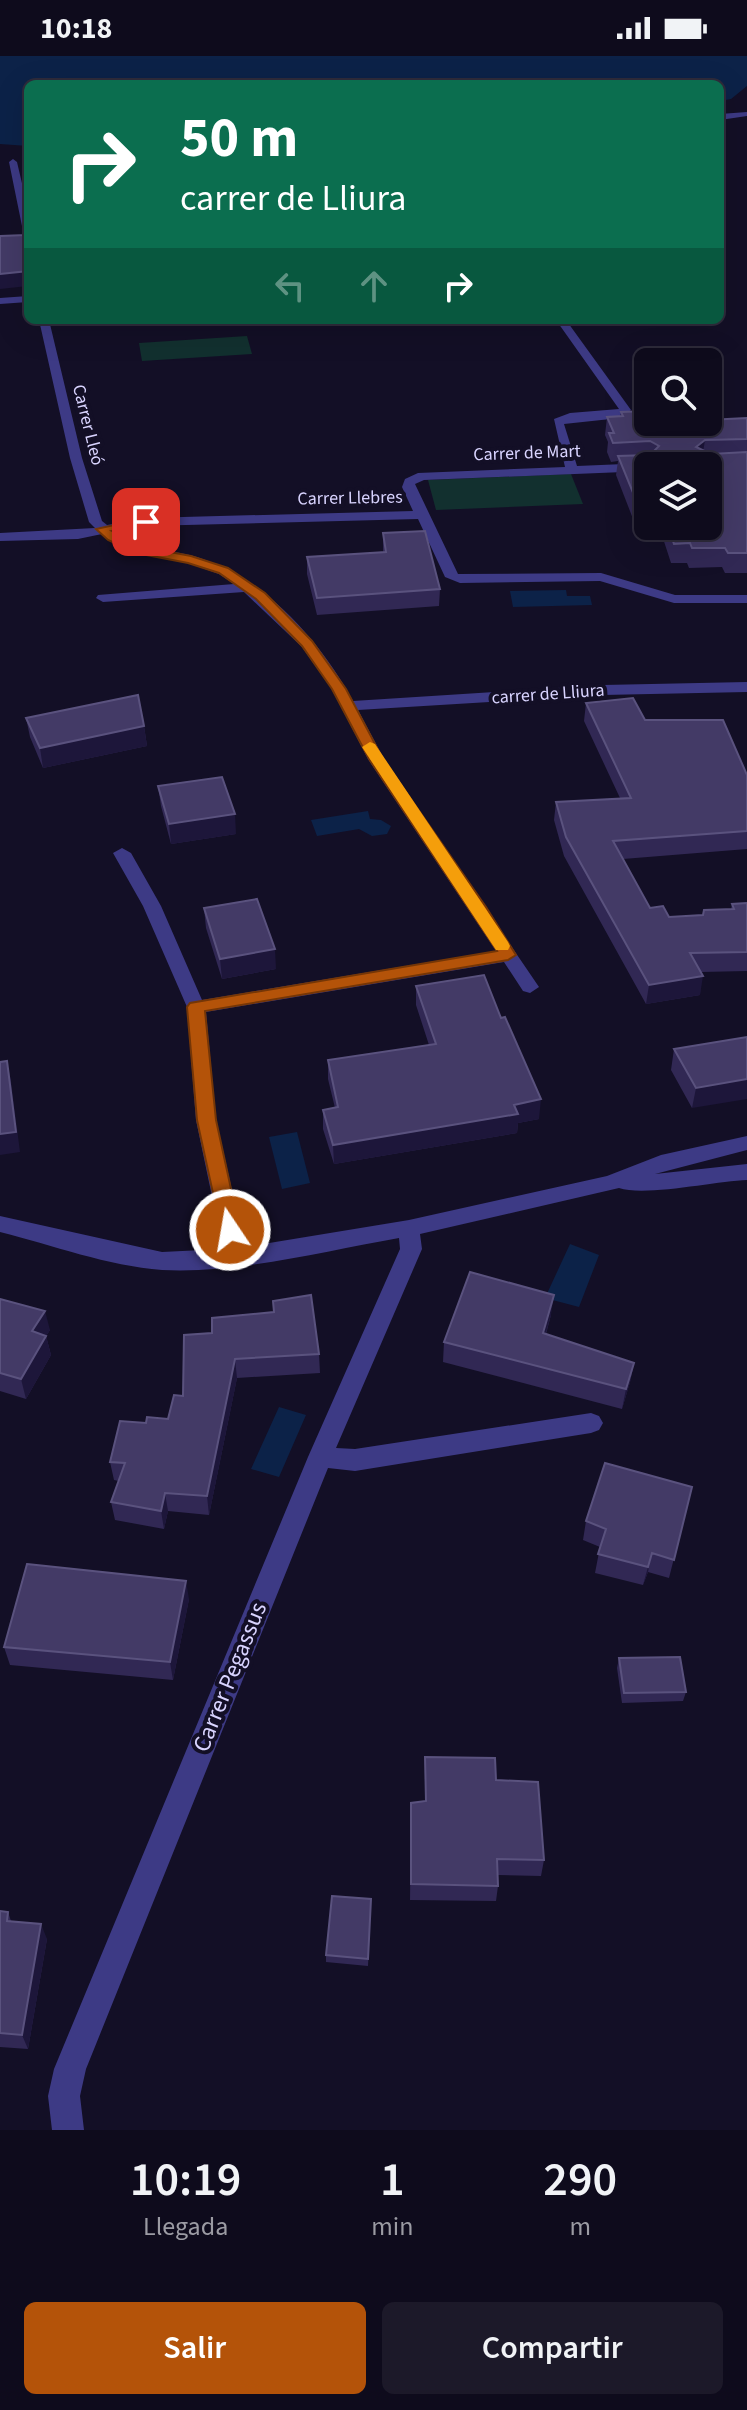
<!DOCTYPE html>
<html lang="es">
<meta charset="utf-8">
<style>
:root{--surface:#0e0b1c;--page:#1c1929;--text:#f1f3f6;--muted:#9b9ba3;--line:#2e2b3b;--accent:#b45309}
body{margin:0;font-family:"Source Sans 3",sans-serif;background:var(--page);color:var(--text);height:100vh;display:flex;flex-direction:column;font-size:30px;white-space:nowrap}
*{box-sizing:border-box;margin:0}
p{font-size:26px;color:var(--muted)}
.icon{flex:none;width:44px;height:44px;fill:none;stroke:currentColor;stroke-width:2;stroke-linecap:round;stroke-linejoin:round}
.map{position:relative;height:2074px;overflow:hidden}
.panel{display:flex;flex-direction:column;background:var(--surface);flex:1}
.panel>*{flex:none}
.guide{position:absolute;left:24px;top:24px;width:700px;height:244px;border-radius:12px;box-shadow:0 8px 32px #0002,0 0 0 2px var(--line);background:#0b6e4f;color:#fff;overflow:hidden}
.tools{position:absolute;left:634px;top:292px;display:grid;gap:16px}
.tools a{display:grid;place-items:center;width:88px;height:88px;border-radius:12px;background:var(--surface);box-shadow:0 8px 32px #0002,0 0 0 2px var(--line);font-size:40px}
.pin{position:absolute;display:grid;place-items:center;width:68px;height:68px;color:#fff;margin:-34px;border-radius:16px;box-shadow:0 4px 12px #0006}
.me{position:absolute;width:88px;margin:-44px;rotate:348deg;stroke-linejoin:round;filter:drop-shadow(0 0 6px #0008)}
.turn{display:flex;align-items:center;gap:28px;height:168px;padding:0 24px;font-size:36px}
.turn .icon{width:104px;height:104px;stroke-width:2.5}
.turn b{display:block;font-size:56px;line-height:68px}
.lanes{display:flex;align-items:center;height:76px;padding:0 24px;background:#0003;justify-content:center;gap:40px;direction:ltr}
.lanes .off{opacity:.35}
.eta{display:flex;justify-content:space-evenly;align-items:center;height:136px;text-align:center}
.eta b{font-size:48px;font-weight:600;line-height:56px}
.action{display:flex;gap:16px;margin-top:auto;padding:16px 24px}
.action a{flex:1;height:92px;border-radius:12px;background:var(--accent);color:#fff;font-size:32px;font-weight:600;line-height:92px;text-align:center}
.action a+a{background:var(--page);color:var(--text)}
.status{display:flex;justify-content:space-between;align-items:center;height:56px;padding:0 40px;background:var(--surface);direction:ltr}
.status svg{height:22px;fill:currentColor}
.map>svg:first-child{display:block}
</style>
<div class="status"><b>10:18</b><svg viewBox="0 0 49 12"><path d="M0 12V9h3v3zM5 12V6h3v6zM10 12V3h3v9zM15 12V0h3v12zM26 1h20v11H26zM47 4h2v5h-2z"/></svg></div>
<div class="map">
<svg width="747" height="2074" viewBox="0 0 747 2074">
<rect width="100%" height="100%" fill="#130f26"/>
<path fill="#12302f" d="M 247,280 L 252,298 L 142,305 L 139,287 Z
M 571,418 L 583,448 L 436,454 L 428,424 Z"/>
<path fill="#0c2248" d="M 0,0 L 747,0 L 747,30 L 731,43 L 720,45 L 720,28 L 28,28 L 28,90 L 0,88 Z
M 566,534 L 567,540 L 590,540 L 592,549 L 513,551 L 510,535 Z
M 368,755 L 370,763 L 381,764 L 391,770 L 387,778 L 372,780 L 359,773 L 317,780 L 311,764 Z
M 297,1076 L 310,1127 L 282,1133 L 269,1081 Z
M 570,1188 L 599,1199 L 579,1251 L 545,1242 Z
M 279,1351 L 306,1359 L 279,1421 L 251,1413 Z"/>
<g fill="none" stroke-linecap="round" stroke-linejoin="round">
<path fill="#3d3a85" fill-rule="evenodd" d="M 747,56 L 747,60 L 720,64 L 720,58 Z
M 13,103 L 17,106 L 28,153 L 28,178 L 23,175 L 9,106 Z
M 28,240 L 28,246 L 0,248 L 0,242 Z
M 39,264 L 49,264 L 82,402 L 102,465 L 107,469 L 146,462 L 413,455 L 402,431 L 405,423 L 418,417 L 565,411 L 554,363 L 570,357 L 619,353 L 556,264 L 566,264 L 631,354 L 620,362 L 564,368 L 577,410 L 648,407 L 654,410 L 648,410 L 648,415 L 424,424 L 415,428 L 458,518 L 601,517 L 675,539 L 747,539 L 747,547 L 674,547 L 600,525 L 460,527 L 445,521 L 418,463 L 146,470 L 114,476 C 140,493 169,493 197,501 C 264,522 320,584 353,645 L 603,629 L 747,626 L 747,636 L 603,639 L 358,654 L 384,703 L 539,931 L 530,937 L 523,935 L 504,906 L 206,956 L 216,1064 L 245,1191 L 409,1164 L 607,1120 L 661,1099 L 747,1080 L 747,1094 L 655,1118 L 747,1108 L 747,1124 C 716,1125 645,1141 619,1132 L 420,1178 L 422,1193 L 336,1392 L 355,1393 L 591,1357 L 599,1360 L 603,1367 L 599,1374 L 591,1377 L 355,1415 L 328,1412 L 86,2013 L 80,2040 L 84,2074 L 52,2074 L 48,2040 L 54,2013 L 308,1401 L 400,1193 L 399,1182 C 324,1195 238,1218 162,1214 C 108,1210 52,1189 0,1176 L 0,1160 L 162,1196 L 223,1193 L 196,1064 L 187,951 L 143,850 L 113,797 L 122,792 L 131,797 L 161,850 L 202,944 L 496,895 L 368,703 L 332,633 L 302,591 L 244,536 L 103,546 L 96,542 L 98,539 L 234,528 L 219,518 L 188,507 L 135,497 L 102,478 L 78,483 L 0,485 L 0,477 L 95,472 L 89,466 L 70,402 Z"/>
</g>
<path fill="#312854" d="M 621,356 L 648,366 L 708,366 L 747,362 L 747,517 L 725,517 L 722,511 L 689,512 L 687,507 L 671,507 L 659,470 L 708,470 L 648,410 L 648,468 L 635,468 L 616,419 L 618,405 L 611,406 L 607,396 L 608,386 L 605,379 L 607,361 L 620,360 Z
M 383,477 L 440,533 L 439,550 L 317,559 L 307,518 L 307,501 L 383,496 Z
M 586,647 L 645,664 L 747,719 L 747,793 L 623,803 L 650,852 L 669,861 L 702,859 L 731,853 L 732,848 L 747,847 L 747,915 L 701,916 L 700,939 L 646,948 L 564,800 L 554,764 L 556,746 L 620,742 L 584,665 Z
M 26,662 L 144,670 L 147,690 L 43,712 L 30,681 Z
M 158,730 L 236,778 L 171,788 L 161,750 Z
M 204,852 L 276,913 L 222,923 L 206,872 Z
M 416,930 L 539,1063 L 518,1067 L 517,1077 L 334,1108 L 323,1073 L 323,1054 L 335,1052 L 328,1023 L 328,1004 L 429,989 L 416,949 Z
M 747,981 L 692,1052 L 671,1014 L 674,993 Z
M 0,1243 L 50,1274 L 46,1280 L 51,1299 L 26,1343 L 0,1335 Z
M 551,1259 L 546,1278 L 634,1307 L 630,1326 L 622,1353 L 443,1306 L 444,1286 Z
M 184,1279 L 319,1298 L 320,1317 L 237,1322 L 209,1459 L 168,1455 L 164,1473 L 115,1464 L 111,1446 L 119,1425 L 114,1424 L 110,1406 L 146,1367 L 168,1363 L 183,1340 Z
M 692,1431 L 669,1522 L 648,1516 L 643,1529 L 595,1517 L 600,1491 L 583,1484 L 586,1465 Z
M 189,1543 L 173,1624 L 10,1609 L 4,1591 Z
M 619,1602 L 686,1636 L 683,1645 L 622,1647 L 617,1612 Z
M 425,1701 L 496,1724 L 544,1804 L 541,1820 L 498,1819 L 498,1830 L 496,1845 L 410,1844 L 411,1764 L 425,1745 Z
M 371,1843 L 368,1910 L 326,1906 L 326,1899 Z
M 0,1855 L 8,1856 L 11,1865 L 47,1883 L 28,1993 L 0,1991 Z"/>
<path fill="#1d163a" d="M 28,215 L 28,230 L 0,233 L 0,218 Z
M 705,384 L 702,403 L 696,391 Z
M 144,670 L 147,690 L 43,712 L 40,692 Z
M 235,758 L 236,778 L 171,788 L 169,768 Z
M 275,893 L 276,913 L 222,923 L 220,903 Z
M 703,920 L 700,939 L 646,948 L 649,929 Z
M 7,1005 L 11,1025 L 20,1096 L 0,1099 L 0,1078 Z
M 747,1023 L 747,1043 L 692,1052 L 696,1032 Z
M 541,1043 L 539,1063 L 518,1067 L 517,1077 L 334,1108 L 333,1089 Z
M 554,1239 L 551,1259 L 540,1297 L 543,1277 Z
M 45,1255 L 50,1274 L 46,1280 L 51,1299 L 26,1343 L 21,1323 L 32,1275 Z
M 235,1303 L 237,1322 L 209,1459 L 207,1440 Z
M 634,1307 L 630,1326 L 622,1353 L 626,1333 Z
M 165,1437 L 168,1455 L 164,1473 L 161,1455 Z
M 652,1497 L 648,1516 L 643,1529 L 648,1511 Z
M 186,1525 L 189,1543 L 173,1624 L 170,1606 Z
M 41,1868 L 47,1883 L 28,1993 L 22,1979 Z"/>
<path fill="#433a66" stroke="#5a527e" stroke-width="2" d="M 28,175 L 28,215 L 0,218 L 0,180 L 26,179 Z
M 648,355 L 648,366 L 708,366 L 708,364 L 747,362 L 747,383 L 705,384 L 696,391 L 711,398 L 747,396 L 747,497 L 728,497 L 725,492 L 692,492 L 690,487 L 674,488 L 668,470 L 708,470 L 708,410 L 648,410 L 648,448 L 638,449 L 618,400 L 650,399 L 659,390 L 650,385 L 613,387 L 609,377 L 614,377 L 607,361 L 623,360 L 621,356 Z
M 425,475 L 440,533 L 317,542 L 307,501 L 386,496 L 383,477 Z
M 138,639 L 144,670 L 40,692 L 26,662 Z
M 633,642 L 645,664 L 723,664 L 747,719 L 747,775 L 613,785 L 650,852 L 663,850 L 669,861 L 703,859 L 704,854 L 734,853 L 732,848 L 747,847 L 747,896 L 690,897 L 703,920 L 649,929 L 566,781 L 556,746 L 631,742 L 586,647 Z
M 222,721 L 235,758 L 169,768 L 158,730 Z
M 257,843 L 275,893 L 220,903 L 204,852 Z
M 484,919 L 501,962 L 505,961 L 541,1043 L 514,1049 L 518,1058 L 333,1089 L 323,1054 L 338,1051 L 328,1004 L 436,988 L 416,930 Z
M 747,981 L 747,1023 L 696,1032 L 674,993 Z
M 7,1005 L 16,1076 L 0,1078 L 0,1006 Z
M 470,1216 L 554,1239 L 543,1277 L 634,1307 L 626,1333 L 444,1286 Z
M 311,1239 L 319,1298 L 235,1303 L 207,1440 L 165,1437 L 161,1455 L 111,1446 L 125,1407 L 110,1406 L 120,1365 L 146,1367 L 147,1361 L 168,1363 L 174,1339 L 183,1340 L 184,1279 L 212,1277 L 212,1262 L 274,1256 L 273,1245 Z
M 0,1243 L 45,1255 L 32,1275 L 46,1280 L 21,1323 L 0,1317 Z
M 605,1407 L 692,1431 L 674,1504 L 652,1497 L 648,1511 L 598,1498 L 606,1473 L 586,1465 Z
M 27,1508 L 186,1525 L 170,1606 L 4,1591 Z
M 680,1601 L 686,1636 L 624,1637 L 619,1602 Z
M 425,1701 L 495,1702 L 496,1724 L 538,1726 L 544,1804 L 497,1803 L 498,1830 L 411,1828 L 411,1747 L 426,1745 Z
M 332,1840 L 371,1843 L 368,1903 L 326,1899 Z
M 0,1855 L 8,1856 L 7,1865 L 41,1868 L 22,1979 L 0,1977 Z"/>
<path fill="#b45309" stroke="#753606" stroke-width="2" d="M 146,462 L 152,466 L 150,468 L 112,475 L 144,491 L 191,500 L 228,512 L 265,537 L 312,585 L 346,633 L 383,703 L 486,851 L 516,899 L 508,904 L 205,955 L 216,1064 L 240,1174 L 237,1179 L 223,1179 L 221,1174 L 197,1064 L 187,951 L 190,947 L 497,895 L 369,703 L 332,633 L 302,590 L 256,543 L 219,517 L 188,507 L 136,497 L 108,484 L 96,473 Z"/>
<path fill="#f59e0b" d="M 370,686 L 375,688 L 508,886 L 510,890 L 508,894 L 496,894 L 362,691 Z"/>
<g text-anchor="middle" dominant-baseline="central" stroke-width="8" stroke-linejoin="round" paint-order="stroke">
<g font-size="18" fill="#d9d4ff" stroke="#130f26">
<text transform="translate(88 369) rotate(76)">Carrer Lleó</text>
<text transform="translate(527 397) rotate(-2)">Carrer de Mart</text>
<text transform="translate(350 442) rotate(-1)">Carrer Llebres</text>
<text transform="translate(548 638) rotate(-4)">carrer de Lliura</text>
</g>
<g font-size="24" fill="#d9d4ff" stroke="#130f26">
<text transform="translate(230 1621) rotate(-68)">Carrer Pegassus</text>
</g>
</g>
</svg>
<div class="tools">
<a><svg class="icon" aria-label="search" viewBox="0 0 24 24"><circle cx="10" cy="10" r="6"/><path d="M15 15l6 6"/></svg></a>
<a><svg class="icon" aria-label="layers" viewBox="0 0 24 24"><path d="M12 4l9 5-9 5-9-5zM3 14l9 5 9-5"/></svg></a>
</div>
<div class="pin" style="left:146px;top:466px;background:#d93025"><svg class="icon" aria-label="arrive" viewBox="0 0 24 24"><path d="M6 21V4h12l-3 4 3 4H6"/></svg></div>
<svg class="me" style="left:230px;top:1174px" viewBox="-20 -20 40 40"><circle r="17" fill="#b45309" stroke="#fff" stroke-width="3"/><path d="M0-11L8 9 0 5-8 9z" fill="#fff"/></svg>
<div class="guide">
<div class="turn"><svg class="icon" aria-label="right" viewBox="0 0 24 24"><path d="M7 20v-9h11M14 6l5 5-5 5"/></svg><div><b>50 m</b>carrer de Lliura</div></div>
<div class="lanes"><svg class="icon off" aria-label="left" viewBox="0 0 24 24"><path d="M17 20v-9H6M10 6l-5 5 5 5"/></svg><svg class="icon off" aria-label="ahead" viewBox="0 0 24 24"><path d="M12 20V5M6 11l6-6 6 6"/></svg><svg class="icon" aria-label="right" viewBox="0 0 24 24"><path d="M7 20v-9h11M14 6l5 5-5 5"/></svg></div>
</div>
</div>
<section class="panel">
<div class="eta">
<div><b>10:19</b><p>Llegada</p></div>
<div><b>1</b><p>min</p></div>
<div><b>290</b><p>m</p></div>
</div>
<div class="action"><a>Salir</a><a>Compartir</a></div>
</section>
